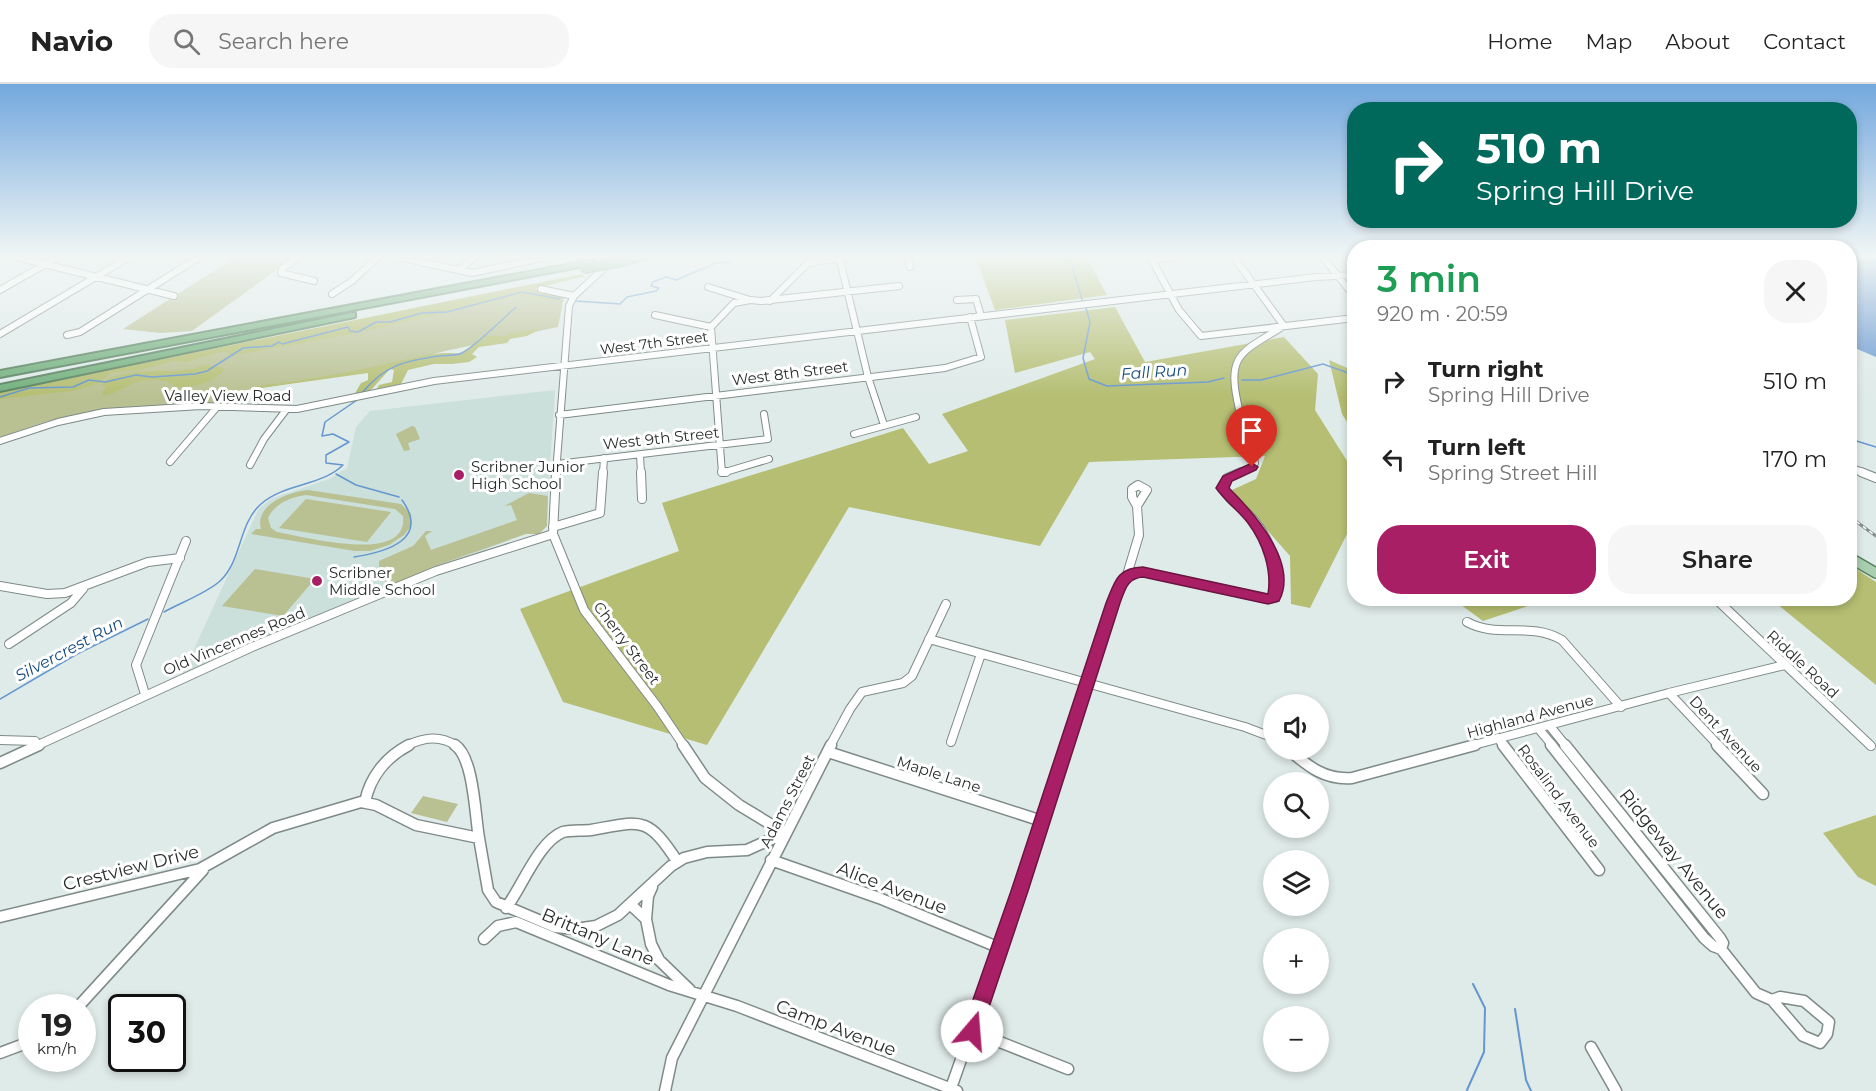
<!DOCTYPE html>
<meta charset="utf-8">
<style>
:root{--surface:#fff;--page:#f6f6f6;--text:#222;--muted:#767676;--line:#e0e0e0;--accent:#a81f65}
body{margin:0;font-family:Montserrat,sans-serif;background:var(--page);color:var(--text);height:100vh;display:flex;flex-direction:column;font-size:22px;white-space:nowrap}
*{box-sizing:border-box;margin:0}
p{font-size:20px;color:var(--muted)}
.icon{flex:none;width:33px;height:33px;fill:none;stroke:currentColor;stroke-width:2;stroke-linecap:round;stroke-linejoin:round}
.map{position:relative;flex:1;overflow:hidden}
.panel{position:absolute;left:1347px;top:156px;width:510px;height:366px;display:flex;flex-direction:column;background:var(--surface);border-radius:24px;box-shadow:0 3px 9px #0003}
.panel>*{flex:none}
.top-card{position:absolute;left:1347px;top:18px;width:510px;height:126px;border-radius:24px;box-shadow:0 3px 9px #0003;background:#00695c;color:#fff;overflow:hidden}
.tools{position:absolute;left:1263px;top:610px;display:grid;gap:12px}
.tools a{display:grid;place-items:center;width:66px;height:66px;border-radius:50%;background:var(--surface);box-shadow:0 3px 9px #0003;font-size:30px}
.speed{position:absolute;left:18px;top:910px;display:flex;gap:12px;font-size:30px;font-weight:700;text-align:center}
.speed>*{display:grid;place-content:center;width:78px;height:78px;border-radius:50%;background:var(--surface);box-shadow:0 3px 9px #0003;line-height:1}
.speed small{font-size:15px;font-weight:400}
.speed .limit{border:3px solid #111;border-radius:9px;background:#fff;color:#111}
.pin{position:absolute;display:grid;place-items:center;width:51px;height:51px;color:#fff;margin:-62px -26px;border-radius:50% 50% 50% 0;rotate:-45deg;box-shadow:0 0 6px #0007}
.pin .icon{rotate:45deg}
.me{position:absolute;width:66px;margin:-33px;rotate:18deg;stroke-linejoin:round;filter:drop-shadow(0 0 4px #0008)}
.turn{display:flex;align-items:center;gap:21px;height:126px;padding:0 30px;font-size:27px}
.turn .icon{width:78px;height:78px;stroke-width:2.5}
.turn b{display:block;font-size:42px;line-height:51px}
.round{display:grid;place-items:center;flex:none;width:63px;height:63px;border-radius:24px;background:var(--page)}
.head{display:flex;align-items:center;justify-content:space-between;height:102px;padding:0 30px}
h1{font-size:36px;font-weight:600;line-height:45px;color:#1e9e55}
.primary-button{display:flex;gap:12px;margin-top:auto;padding:12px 30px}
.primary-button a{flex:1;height:69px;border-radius:24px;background:var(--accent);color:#fff;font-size:24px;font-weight:600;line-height:69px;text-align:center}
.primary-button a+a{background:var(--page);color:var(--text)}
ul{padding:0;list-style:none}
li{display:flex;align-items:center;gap:18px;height:78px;padding:0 30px}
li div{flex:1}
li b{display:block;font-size:22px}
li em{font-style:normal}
header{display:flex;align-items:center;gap:36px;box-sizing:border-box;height:84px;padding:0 30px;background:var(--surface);border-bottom:2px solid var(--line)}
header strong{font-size:28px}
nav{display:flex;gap:33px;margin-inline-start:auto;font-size:21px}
.search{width:420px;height:54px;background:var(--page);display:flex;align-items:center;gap:15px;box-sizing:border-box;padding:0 21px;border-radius:24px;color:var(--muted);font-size:22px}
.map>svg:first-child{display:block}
</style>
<header>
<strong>Navio</strong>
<div class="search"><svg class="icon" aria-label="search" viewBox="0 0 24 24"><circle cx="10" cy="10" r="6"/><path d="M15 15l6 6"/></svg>Search here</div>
<nav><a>Home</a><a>Map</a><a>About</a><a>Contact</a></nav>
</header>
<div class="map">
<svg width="1876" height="1007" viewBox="0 0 1876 1007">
<rect width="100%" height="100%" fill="#dfebe9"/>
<path fill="#cbdfdb" d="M 555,306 L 546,441 L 182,591 L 259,424 L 273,414 L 329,395 L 347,384 L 356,343 L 370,327 Z"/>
<path fill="#b9c091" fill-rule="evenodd" d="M 237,172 L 296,172 L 192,247 L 160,249 L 123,245 Z
M 515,206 L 564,213 L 558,243 L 445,267 L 373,286 L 222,310 L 217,320 L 100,326 L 48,337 L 0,353 L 0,311 Z
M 412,342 L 415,343 L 420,355 L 408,359 L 410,366 L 404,367 L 396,350 Z
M 308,406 L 401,420 L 411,430 L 411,442 L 404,451 L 389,461 L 370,467 L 355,467 L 251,450 L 256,445 L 261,445 C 254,421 289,408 308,406 ZM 306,411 L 395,425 L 403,432 C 409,482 302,452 277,448 L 271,444 L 268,434 C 275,419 291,413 306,411 Z
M 529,409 L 548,412 L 547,442 L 539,450 L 526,450 L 435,482 L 435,484 L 388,504 L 381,488 L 388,485 L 388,482 L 379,485 L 379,477 L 413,462 L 426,447 L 432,447 L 425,452 L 431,466 L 517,436 L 511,421 L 504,422 Z
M 306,415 L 391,428 L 367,458 L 279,444 Z
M 255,485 L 315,495 L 283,532 L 222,522 Z
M 423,712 L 458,720 L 447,738 L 411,729 Z"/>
<path fill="#b5be72" d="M 975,172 L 1086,172 L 1107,211 L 995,226 Z
M 582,190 L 585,192 L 534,205 L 561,212 L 556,217 L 516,212 L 358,249 L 231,272 L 224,267 L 185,278 L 173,277 L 139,286 L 110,289 L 98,300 L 72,307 L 0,315 L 0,308 Z
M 1115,223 L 1145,278 L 1284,253 L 1318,290 L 1315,326 L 1354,388 L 1354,436 L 1310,524 L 1291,520 L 1290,472 L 1232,406 L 1256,395 L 1265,372 L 1089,378 L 1040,462 L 849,423 L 707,661 L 563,618 L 520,525 L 679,467 L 662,419 L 903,344 L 929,380 L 968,367 L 942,330 L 1095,275 L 1090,268 L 1015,289 L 1005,236 Z
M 536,245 L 539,246 L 527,252 L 510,255 L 507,259 L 479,263 L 472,270 L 477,273 L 469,278 L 452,280 L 434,280 L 408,286 L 401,300 L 377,305 L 379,301 L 392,298 L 394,286 L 390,285 L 370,307 L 354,311 L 361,299 L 368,296 L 368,289 L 254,305 L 257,302 C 294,298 332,291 368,284 C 392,279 436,265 459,270 L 486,252 L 505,252 L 509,249 Z
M 1329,276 L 1354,287 L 1354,349 L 1342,330 Z
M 204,281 L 225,284 C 220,297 192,304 179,303 C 174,303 170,298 166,297 C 158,296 149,296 142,297 C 128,299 115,312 102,311 L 106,302 L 101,301 C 125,278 175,294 204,281 Z
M 1850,481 L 1876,498 L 1876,601 L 1771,515 L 1850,514 Z
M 1453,515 L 1549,515 L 1483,537 Z
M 1876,731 L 1876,802 L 1858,793 L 1823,749 Z"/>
<path fill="#6496cf" d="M 1850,172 L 1876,172 L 1876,273 L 1850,262 Z"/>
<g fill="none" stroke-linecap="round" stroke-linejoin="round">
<path stroke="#6496cf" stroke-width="1.5" d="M 1069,172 L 1083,219
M 576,217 L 620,220 L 627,213 L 656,207 L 659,204 L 651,202 L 653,198 L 666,193 L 676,196 L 716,179 L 732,178 L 733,172
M 1086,224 L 1090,238 L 1083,274 L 1089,295 L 1107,302 L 1208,298 L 1224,294
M 1242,296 L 1261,296 L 1323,280 L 1354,291
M 362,309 C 385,281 404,277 439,272 C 446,271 456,272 462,269 C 472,265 506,232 516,223
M 0,313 L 29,304 L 73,303 L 89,296 L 105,298 L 136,291 L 152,293 L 195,290 L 207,287 L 243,264 L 272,262 L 279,258 L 282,260 L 348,243 L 350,247 L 358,248 L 376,238 L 390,238 L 422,229 L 447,228 L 522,208 L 560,215
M 1850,355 L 1876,363
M 336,390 L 356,401 L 399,413
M 354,473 C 387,468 430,455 402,416
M 164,528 C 180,519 207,509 220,497 C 242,477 238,440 261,420 C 285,399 322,402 343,381 L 326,379 L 326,371 L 349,358 L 333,350 L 322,352 L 325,338 L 357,316
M 0,615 L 77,570 L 148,535"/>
<path stroke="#6496cf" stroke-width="2" d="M 1515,925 L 1526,996 L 1531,1007
M 1467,1006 L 1484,968 L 1485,924 L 1473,900"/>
<defs>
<path id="minor-far2" d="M 12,172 L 174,212
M 300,172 L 282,185 L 281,189 L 314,197
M 393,172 L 472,189 L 551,172
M 839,172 L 868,293 L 884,341
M 907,172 L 910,183
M 1150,172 L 1179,226 L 1201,252 L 1354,234
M 1233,172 L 1284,242 C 1240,269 1226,270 1239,325 C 1241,332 1239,338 1241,344 C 1245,356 1252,366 1255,379 L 1252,383 L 1238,389
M 1322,172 L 1354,212
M 1152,176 L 1180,172
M 458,186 L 476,172
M 708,203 L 750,216 L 761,217 L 899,202
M 541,205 L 574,212
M 0,206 L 60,172
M 332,210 L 352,197 L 379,172
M 750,216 L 734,219 L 711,243 L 722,389 L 769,375
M 957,216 L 976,215 L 981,232
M 770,217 L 808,179 L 851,172
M 655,231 L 711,243
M 0,250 L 131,172
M 67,251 L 80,248 L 201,172
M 559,331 L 945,284 L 981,273 L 970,233
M 854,350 L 916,333
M 0,357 L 58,338 L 104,328 L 201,322 L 297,325 L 434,297 L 1316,193 L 1354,191
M 640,371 L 641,389
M 170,378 L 217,323
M 557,380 L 768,355 L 764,330
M 250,381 L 264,355 L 286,326
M 1850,383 L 1865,389
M 556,389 L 569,222 L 574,212 L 617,172
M 603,389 L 604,374"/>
<path id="minor-far1" d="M 556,388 L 553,450 L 584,526 L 657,622 L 684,662
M 641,388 L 642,415
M 722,388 L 726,388
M 1861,388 L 1876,394
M 1138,401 L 1147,406 L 1137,422 L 1132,413 L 1132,405 Z
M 553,443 L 600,429 L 603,388
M 1127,491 L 1143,488 L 1268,515 L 1274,514 C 1281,485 1270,452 1249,431 C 1240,422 1229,417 1223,404 L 1227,394 L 1241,388
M 0,502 L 47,510 L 65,509 L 148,478 L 180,474
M 1717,516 L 1871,662
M 1467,538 C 1498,555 1530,537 1562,556 L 1621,623
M 929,555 L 1245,643 L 1274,654
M 9,560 L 71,519 L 83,505
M 1669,609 L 1719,662
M 145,610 L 136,581 L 186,457
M 1549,641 L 1566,662
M 1538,644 L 1553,662
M 1498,654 L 1504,662
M 0,656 L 35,657 L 35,662
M 951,658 L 981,570
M 36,662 L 252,563 L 436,487 L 553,450
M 406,662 C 424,653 440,651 457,662
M 830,662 L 850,625 L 862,608 L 903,599 L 912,592 L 946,520
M 1066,662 L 1113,519 L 1127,491 L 1139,451 L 1137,422
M 1470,662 L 1669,609 L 1785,581"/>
<path id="minor" d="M 455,661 C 474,674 475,732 479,754
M 1503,661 L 1599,786
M 1551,661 L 1704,854 L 1713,862 L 1721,865 L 1723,859 L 1720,854 L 1565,661
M 1717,661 L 1763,710
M 1289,666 C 1309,683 1325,696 1352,694 L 1475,661
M 828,668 L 1042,737
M 0,679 L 39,661
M 365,718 C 370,693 386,673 409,661
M 771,776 L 879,814 L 1000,864
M 631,821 L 646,835 L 651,860 L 659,876 L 690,906
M 506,824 C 522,803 539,757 563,748 C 572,746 582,747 591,746 C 641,737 647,731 677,777
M 0,833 L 200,785 L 273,744 L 361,718 L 376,721 L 416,741 L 479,754 L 488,806 L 496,818 L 555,843 L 576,845 L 596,842 L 618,831 L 671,782 L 684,774 L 707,768 L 747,766 L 785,749 L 739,721 L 705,694 L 683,661
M 646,835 L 648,812 L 652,803
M 484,855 L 498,842 L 516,838 L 669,901 L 737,922 L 957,1007
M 1721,865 L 1756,909 L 1772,916
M 1780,913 L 1804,917 L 1829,938 L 1827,950 L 1820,959 L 1803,952 L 1772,916 Z
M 77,924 L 203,786
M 972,947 L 1068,985
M 1591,963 L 1616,1007
M 0,969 L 32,957
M 951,1004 L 1008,842 L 1067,661
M 665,1007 L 672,974 L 831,661"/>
<path id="major" d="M 1850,474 L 1876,489"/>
<path id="highway" d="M 640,172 L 655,172 L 628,179 L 624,177 Z
M 592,176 L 595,176 L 595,180 L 0,293 L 0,287 Z
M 352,229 L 355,229 L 355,233 L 0,307 L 0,301 Z"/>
</defs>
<use href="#minor-far2" stroke="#7f8a88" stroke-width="8"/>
<use href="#minor-far1" stroke="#7f8a88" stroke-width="10"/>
<use href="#minor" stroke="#7f8a88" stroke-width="13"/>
<use href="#major" stroke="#588260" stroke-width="12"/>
<use href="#highway" stroke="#588260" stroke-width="4"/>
<use href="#minor-far2" stroke="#fff" stroke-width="6"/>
<use href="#minor-far1" stroke="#fff" stroke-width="8"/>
<use href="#minor" stroke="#fff" stroke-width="10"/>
<use href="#major" stroke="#aacfb0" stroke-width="9"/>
<use href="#highway" fill="#72af7c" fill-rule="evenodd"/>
<defs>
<path id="rail" d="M 1850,433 L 1876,452"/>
</defs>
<use href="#rail" stroke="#868e8c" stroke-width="3"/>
<use href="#rail" stroke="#fff" stroke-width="1.5" stroke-dasharray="4" stroke-linecap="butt"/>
<defs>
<path id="highway-bridge" d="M 584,185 L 628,177"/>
</defs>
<use href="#highway-bridge" stroke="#588260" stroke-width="10" stroke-linecap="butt"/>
<use href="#highway-bridge" stroke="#72af7c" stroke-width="8"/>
</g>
<linearGradient id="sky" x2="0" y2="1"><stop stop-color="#73a8de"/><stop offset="0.55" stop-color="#f1f6f5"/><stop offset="1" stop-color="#f1f6f5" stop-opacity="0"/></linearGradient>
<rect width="1876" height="313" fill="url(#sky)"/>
<path fill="#a81f65" stroke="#6d1442" stroke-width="1.5" d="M 1252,379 L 1258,383 L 1256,386 L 1232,397 L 1229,404 C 1254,429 1299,479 1279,517 L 1268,520 L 1143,493 C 1127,494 1125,506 1120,519 L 1028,807 L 981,947 L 978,954 L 972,957 L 965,954 L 962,947 L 1011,807 L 1106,519 C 1115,498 1116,484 1143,483 L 1268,510 C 1272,486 1263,459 1248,439 C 1239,427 1225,417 1216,404 L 1223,392 Z"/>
<g fill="#a81f65" stroke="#fff" stroke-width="2">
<circle cx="459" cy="391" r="6"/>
<circle cx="317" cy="497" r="6"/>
</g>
<g text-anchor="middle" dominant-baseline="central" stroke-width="6" stroke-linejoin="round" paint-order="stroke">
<g font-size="14" fill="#292d2c" stroke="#fff">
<text transform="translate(654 259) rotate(-7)">West 7th Street</text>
</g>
<g font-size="15" fill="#292d2c" stroke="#fff">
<text transform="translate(790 289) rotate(-7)">West 8th Street</text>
<text x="228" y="311">Valley View Road</text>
<text transform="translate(661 354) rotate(-6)">West 9th Street</text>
<text transform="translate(234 557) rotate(-23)">Old Vincennes Road</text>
<text transform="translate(627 559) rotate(53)">Cherry Street</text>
<text transform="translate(1803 580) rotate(43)">Riddle Road</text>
<text transform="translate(1530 632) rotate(-15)">Highland Avenue</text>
<text transform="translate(1726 650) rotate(47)">Dent Avenue</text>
<text transform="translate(939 690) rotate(18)">Maple Lane</text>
<text transform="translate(1559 712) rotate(53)">Rosalind Avenue</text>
<text transform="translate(787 717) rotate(-63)">Adams Street</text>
</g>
<g font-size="15" fill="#292d2c" stroke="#fff" text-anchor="start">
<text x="471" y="382">Scribner Junior<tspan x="471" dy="17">High School</tspan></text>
<text x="329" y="488">Scribner<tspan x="329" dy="17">Middle School</tspan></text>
</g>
<g font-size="16" font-style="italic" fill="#12487c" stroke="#fff">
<text transform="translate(1154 288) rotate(-4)">Fall Run</text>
<text transform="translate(69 565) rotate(-28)">Silvercrest Run</text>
</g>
<g font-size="18" fill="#292d2c" stroke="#fff">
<text transform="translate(1674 770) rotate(51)">Ridgeway Avenue</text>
<text transform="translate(131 784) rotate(-14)">Crestview Drive</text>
<text transform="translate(892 804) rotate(21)">Alice Avenue</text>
<text transform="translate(598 853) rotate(23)">Brittany Lane</text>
<text transform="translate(836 944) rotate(21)">Camp Avenue</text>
</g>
</g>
</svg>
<div class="tools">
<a><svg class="icon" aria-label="sound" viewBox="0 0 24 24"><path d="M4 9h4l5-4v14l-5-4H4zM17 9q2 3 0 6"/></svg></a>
<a><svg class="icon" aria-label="search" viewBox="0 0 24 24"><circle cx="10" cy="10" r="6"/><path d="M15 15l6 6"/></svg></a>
<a><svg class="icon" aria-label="layers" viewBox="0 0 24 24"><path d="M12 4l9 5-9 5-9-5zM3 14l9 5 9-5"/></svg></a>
<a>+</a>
<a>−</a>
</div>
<div class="speed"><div>19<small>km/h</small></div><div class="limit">30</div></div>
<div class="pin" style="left:1252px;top:383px;background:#d93025"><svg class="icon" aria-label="arrive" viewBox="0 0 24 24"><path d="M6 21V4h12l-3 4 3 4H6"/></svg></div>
<svg class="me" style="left:972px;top:947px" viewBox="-20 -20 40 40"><circle r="19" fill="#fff"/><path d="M0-13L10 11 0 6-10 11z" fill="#a81f65"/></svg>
<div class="top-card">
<div class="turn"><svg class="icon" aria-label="right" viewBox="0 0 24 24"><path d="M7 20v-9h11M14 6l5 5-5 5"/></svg><div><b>510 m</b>Spring Hill Drive</div></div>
</div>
<section class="panel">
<div class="head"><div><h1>3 min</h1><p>920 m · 20:59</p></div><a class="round"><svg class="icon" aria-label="close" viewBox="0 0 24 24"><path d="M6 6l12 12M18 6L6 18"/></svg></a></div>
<ul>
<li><svg class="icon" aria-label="right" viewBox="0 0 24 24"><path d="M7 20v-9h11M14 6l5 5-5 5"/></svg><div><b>Turn right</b><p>Spring Hill Drive</p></div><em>510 m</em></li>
<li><svg class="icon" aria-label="left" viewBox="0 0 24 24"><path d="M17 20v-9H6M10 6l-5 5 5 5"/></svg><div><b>Turn left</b><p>Spring Street Hill</p></div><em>170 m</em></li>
</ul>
<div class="primary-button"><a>Exit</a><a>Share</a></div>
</section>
</div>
